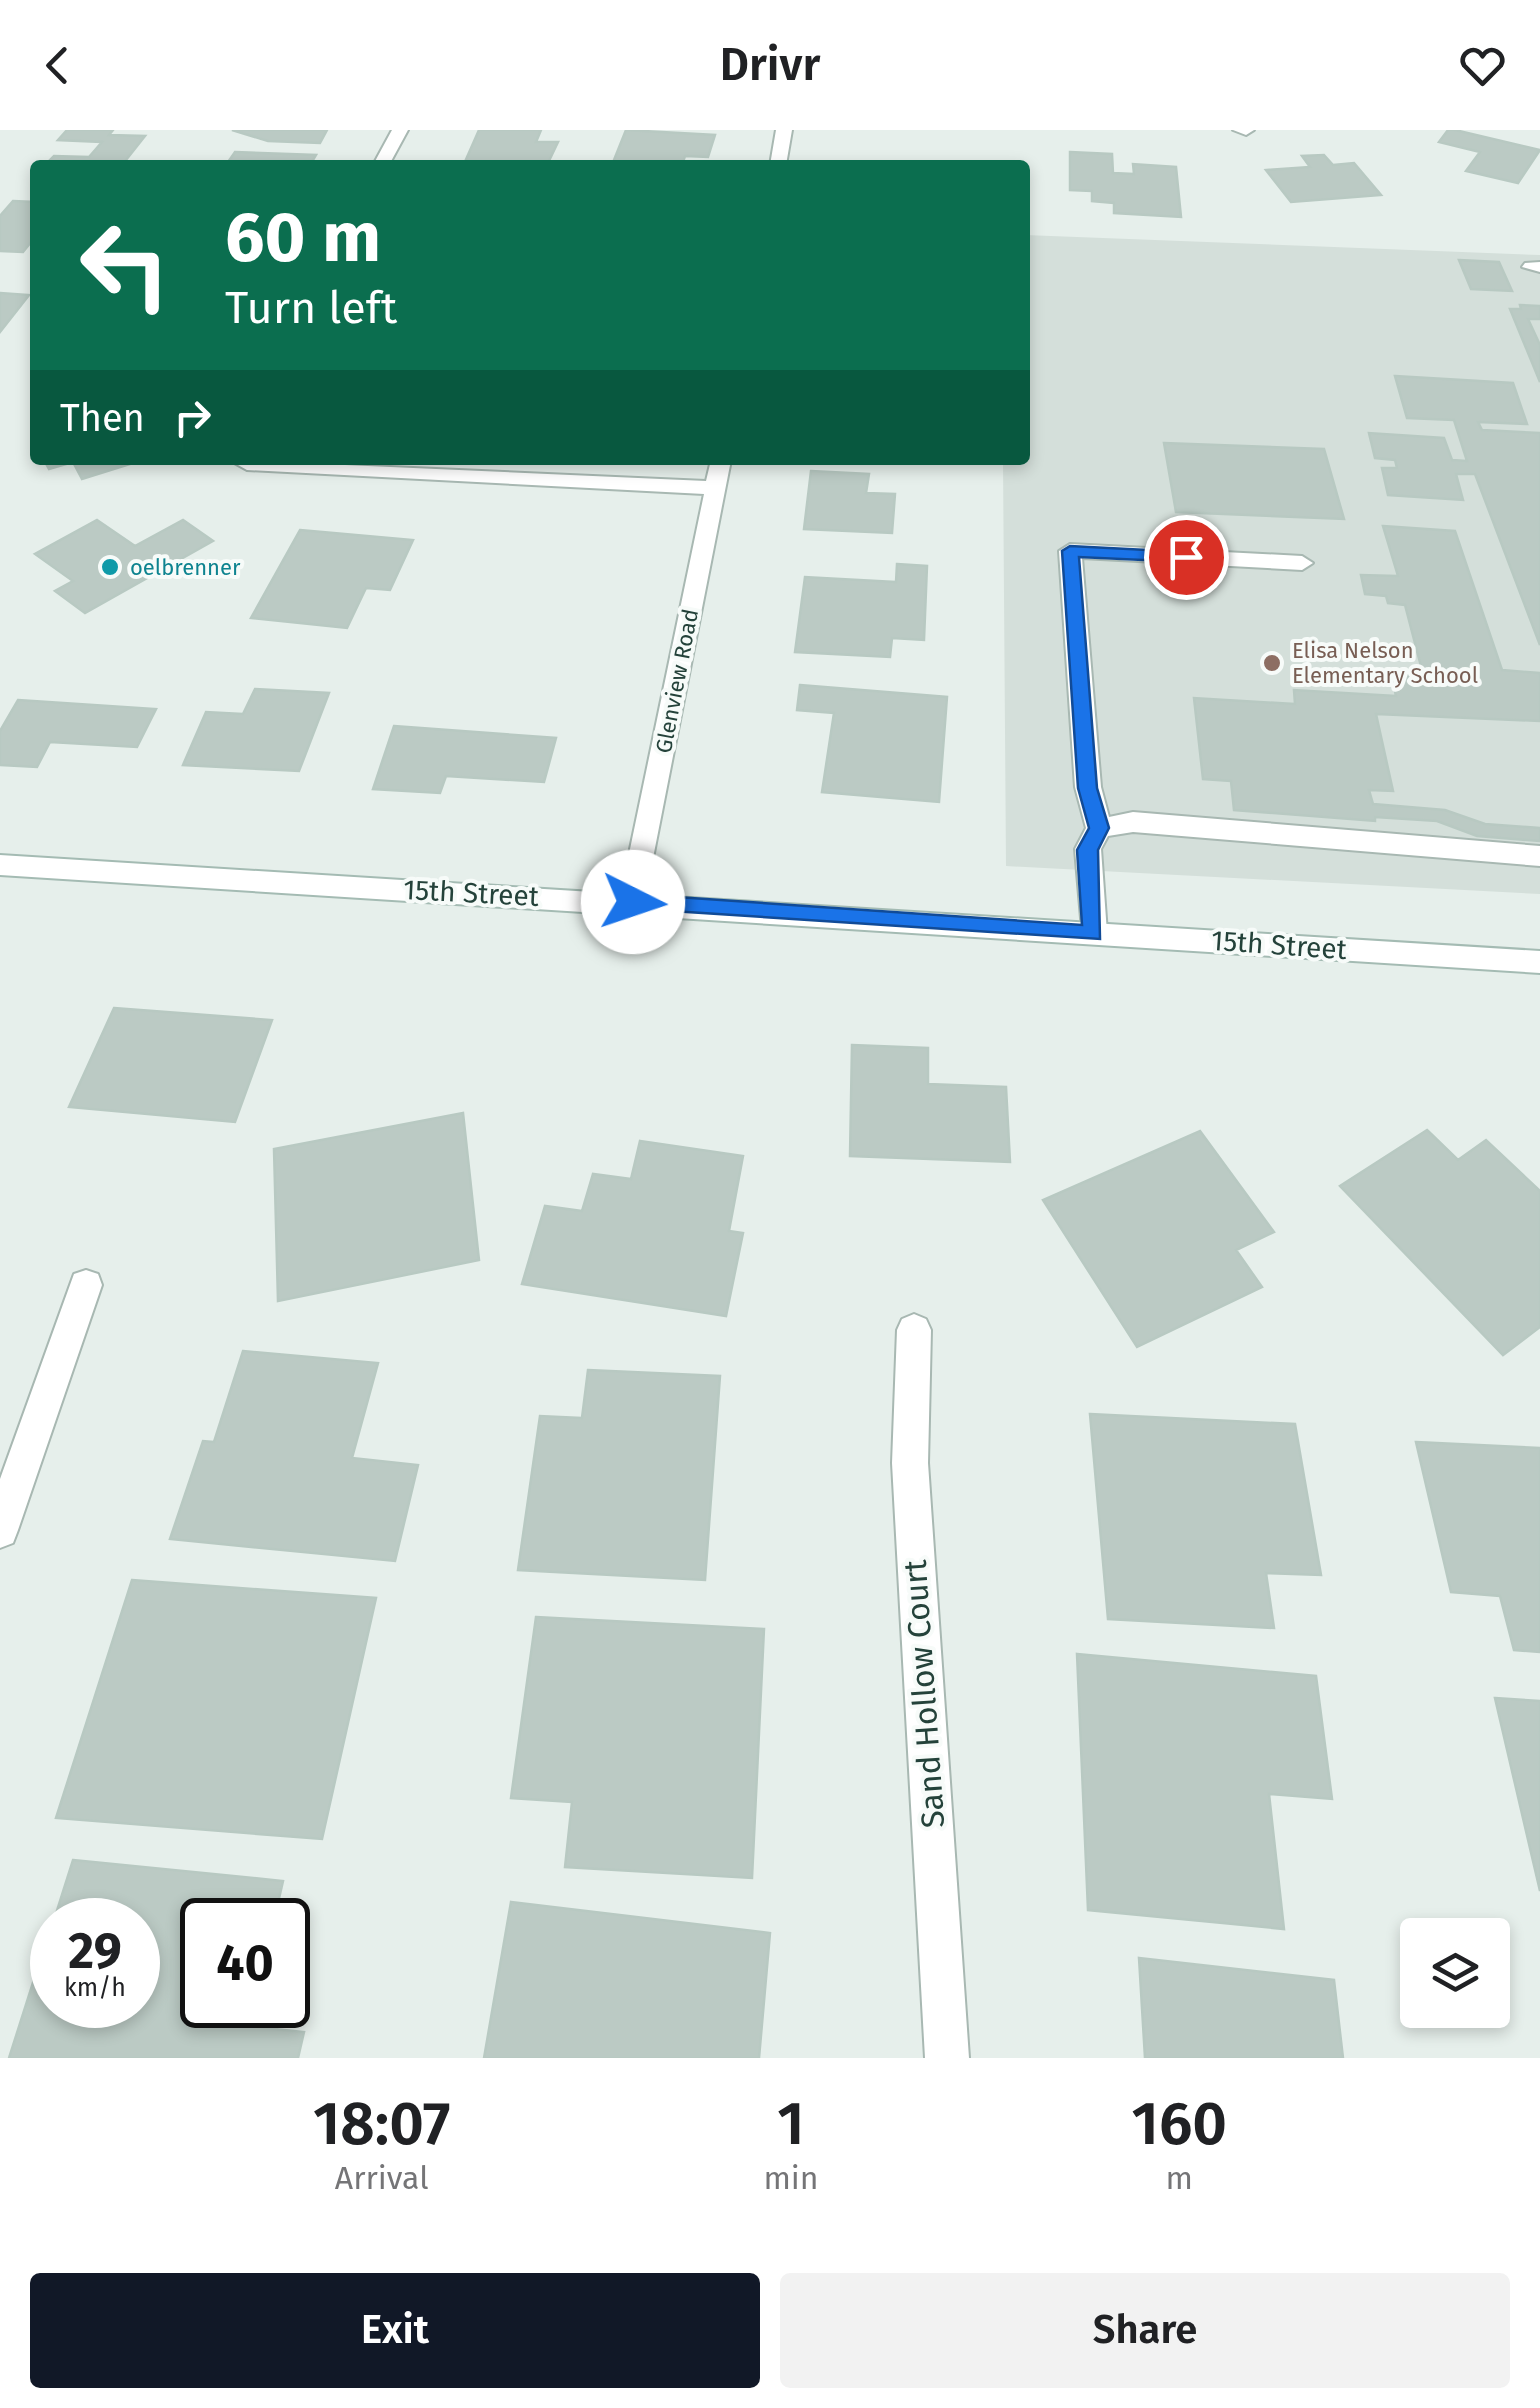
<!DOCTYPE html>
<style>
:root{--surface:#fff;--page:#f2f2f2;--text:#202124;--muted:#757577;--accent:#111827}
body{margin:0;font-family:"Fira Sans",sans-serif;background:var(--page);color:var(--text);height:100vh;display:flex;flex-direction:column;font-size:38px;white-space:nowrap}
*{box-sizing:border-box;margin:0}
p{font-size:32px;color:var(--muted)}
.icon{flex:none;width:55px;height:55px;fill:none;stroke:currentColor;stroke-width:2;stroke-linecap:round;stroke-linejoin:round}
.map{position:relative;height:1928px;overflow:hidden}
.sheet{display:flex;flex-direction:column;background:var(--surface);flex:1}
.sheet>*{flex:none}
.banner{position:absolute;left:30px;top:30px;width:1000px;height:305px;border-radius:10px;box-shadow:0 5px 15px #0003;background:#0b6e4f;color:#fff;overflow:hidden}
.buttons{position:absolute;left:1400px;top:1788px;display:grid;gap:20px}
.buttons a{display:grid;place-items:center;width:110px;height:110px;border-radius:10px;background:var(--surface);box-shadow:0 5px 15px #0003;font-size:50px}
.speed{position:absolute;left:30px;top:1768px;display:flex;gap:20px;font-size:50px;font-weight:700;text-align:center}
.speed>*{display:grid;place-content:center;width:130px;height:130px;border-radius:50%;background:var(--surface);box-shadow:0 5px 15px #0003;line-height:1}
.speed small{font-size:25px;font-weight:400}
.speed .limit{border:5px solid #111;border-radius:15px;background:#fff;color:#111}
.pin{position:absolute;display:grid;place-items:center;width:85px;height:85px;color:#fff;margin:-42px;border:5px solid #fff;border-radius:50%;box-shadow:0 2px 10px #0007}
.me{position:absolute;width:110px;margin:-55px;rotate:94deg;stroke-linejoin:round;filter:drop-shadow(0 0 8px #0008)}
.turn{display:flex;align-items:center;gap:35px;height:210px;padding:0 30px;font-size:45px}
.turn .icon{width:130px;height:130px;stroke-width:2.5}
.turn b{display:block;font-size:70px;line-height:85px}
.then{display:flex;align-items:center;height:95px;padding:0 30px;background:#0003;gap:20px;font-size:38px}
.eta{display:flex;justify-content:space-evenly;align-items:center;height:170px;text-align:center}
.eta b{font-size:60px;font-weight:600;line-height:70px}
.action{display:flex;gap:20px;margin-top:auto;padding:20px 30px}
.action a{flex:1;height:115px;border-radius:10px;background:var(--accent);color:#fff;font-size:40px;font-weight:600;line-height:115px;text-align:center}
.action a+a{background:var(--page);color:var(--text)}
header{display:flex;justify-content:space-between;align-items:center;height:130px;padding:0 30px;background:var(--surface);font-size:45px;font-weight:600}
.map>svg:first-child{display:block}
</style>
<header><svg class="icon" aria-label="back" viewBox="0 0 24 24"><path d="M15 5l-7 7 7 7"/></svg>Drivr<svg class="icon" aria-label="heart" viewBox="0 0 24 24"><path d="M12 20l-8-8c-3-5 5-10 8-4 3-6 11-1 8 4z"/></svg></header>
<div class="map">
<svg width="1540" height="1928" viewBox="0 0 1540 1928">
<rect width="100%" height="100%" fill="#e6efeb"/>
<path fill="#d4dfda" d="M 1025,105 L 1540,125 L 1540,764 L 1006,736 L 1003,330 L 1025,330 Z"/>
<path fill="#bbcac4" stroke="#b8c9c2" stroke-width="2.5" d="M 67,0 L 113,0 L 109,5 L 145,6 L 122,35 L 45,35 L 54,26 L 89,27 L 102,12 L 58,10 Z
M 232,0 L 327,0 L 320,13 L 268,11 Z
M 479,0 L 541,0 L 536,12 L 558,12 L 547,35 L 464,34 Z
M 626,0 L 715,5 L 708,27 L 685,26 L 682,35 L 612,35 Z
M 1448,0 L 1455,0 L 1540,20 L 1518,53 L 1466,41 L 1480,22 L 1439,12 Z
M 235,22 L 316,25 L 310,35 L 226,35 Z
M 1070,22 L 1112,24 L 1113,43 L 1134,44 L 1133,34 L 1176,37 L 1181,87 L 1114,83 L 1114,73 L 1092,71 L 1092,61 L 1070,60 Z
M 1324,25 L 1333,35 L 1354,33 L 1381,65 L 1291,72 L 1266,40 L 1310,37 L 1302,26 Z
M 13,71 L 35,72 L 35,107 L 23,122 L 0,121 L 0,86 Z
M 1459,130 L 1499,132 L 1512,161 L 1471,159 Z
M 0,163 L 29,165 L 0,202 Z
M 1520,175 L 1540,176 L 1540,189 L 1528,189 L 1540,215 L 1540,252 L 1510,179 L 1521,179 Z
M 1395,246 L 1513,253 L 1527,294 L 1478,292 L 1482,300 L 1540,303 L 1540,515 L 1475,344 L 1456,344 L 1463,370 L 1388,365 L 1382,338 L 1397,338 L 1395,330 L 1375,328 L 1369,303 L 1444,308 L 1452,330 L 1467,331 L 1454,290 L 1407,288 Z
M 1164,313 L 1324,319 L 1344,389 L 1176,382 Z
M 44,330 L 128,330 L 130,334 L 82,349 L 73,332 L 49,339 Z
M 811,341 L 869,344 L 866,363 L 895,364 L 892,403 L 804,399 Z
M 97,390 L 135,416 L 183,390 L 213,411 L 85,483 L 55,461 L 73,451 L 35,424 Z
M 1383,396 L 1455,401 L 1502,540 L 1540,543 L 1540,591 L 1376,584 L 1393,661 L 1369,660 L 1373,674 L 1445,680 L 1485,694 L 1540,698 L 1540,711 L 1477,706 L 1437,691 L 1375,687 L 1375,691 L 1234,680 L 1231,651 L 1203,649 L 1194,568 L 1295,574 L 1294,560 L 1396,566 L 1391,543 L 1423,544 L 1405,475 L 1388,473 L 1386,466 L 1365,464 L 1361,445 L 1398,446 Z
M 300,400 L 413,410 L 390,460 L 366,458 L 347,498 L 251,488 Z
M 897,434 L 927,436 L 924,510 L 892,508 L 890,527 L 795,522 L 805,447 L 896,452 Z
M 800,555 L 947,567 L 939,672 L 822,662 L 834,583 L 797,580 Z
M 255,559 L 329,563 L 299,641 L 183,635 L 206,582 L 243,584 Z
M 18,570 L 156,579 L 137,617 L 50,612 L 37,637 L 0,635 L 0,601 Z
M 394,596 L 556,608 L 544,652 L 446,646 L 440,663 L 373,659 Z
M 114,878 L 272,890 L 235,992 L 69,977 Z
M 852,915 L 928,918 L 928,954 L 1006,957 L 1010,1032 L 850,1026 Z
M 463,983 L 479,1130 L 278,1171 L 274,1019 Z
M 1427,1000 L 1458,1030 L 1486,1010 L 1540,1061 L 1540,1197 L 1503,1225 L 1340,1056 Z
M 1200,1001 L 1274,1102 L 1236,1120 L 1262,1157 L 1137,1217 L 1043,1070 Z
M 640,1011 L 743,1026 L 729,1101 L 743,1103 L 726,1186 L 522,1154 L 545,1076 L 582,1081 L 593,1044 L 631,1049 Z
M 243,1221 L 378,1233 L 352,1328 L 418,1335 L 395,1431 L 170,1409 L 203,1311 L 214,1312 Z
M 588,1240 L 720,1246 L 705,1450 L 518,1440 L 540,1286 L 582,1288 Z
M 1090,1284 L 1295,1294 L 1321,1445 L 1266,1443 L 1274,1498 L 1108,1489 Z
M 1416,1312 L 1540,1318 L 1540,1522 L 1514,1520 L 1500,1466 L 1451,1462 Z
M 132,1450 L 376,1468 L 322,1709 L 56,1688 Z
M 536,1487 L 764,1499 L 752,1748 L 565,1737 L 572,1672 L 511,1668 Z
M 1077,1524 L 1316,1546 L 1332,1669 L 1269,1664 L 1284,1799 L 1088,1780 Z
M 1495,1568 L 1540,1571 L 1540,1761 Z
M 73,1730 L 283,1751 L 274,1790 L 202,1790 L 202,1875 L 253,1875 L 248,1896 L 304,1902 L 298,1928 L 9,1928 L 52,1793 L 52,1875 L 138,1875 L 138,1790 L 54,1790 Z
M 511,1772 L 770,1803 L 759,1928 L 484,1928 Z
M 1139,1828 L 1334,1850 L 1343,1928 L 1145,1928 Z"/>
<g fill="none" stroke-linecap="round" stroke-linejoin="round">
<defs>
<path id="lane" d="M 1540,132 L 1540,142 L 1522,137 L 1525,133 Z
M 1070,414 L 1302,426 L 1313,433 L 1302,440 L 1082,428 L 1101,657 L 1109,687 L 1133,682 L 1540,716 L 1540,736 L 1133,702 L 1108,706 L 1101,719 L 1107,803 L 1103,811 L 1083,811 L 1075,719 L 1086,698 L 1075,657 L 1059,421 Z"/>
<path id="street" d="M 392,0 L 408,0 L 389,35 L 373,35 Z
M 776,0 L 792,0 L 786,35 L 770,35 Z
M 1233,0 L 1254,0 L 1246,5 Z
M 229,330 L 706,351 L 711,330 L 731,330 L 643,779 L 623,779 L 619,772 L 704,364 L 247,340 Z
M 86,1140 L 98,1144 L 102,1155 L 18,1400 L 13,1413 L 0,1418 L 0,1349 L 70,1155 L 74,1144 Z
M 914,1184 L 926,1189 L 931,1200 L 928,1333 L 969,1928 L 925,1928 L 892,1333 L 897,1200 L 902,1189 Z"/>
<path id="secondary" d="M 0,725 L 1540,821 L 1540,843 L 0,745 Z"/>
</defs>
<use href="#lane" stroke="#a8b8b2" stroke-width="4"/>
<use href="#street" stroke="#a8b8b2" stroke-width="4"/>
<use href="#secondary" stroke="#a4bbb3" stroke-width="4"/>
<use href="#lane" fill="#fff" fill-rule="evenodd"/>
<use href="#street" fill="#fff" fill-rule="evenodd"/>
<use href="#secondary" fill="#fff" fill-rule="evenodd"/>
</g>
<path fill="#1a73e8" stroke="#114b97" stroke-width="2.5" d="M 1070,416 L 1186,422 L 1195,427 L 1186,432 L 1079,427 L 1097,658 L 1109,698 L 1098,720 L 1100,809 L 626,778 L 626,767 L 633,764 L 1082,795 L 1077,720 L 1089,698 L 1078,658 L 1062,421 Z"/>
<circle fill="#0f9aa8" stroke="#f7fbf9" stroke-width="4" cx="110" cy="437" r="10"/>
<circle fill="#8d6e63" stroke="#f7fbf9" stroke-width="4" cx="1272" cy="533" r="10"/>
<g text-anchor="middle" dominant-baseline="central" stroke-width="8" stroke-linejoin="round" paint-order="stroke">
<g font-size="22" fill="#0d838f" stroke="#f7fbf9" text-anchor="start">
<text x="130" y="437">oelbrenner</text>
</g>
<g font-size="22" fill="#785e54" stroke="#f7fbf9" text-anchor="start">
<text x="1292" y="520">Elisa Nelson<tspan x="1292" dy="25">Elementary School</tspan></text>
</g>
<g font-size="22" fill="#24423a" stroke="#f7fbf9">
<text transform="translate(677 551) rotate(-79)">Glenview Road</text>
</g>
<g font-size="28" fill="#24423a" stroke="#f7fbf9">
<text transform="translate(471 763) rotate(3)">15th Street</text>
<text transform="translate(1279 815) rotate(4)">15th Street</text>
</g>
<g font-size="32" fill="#24423a" stroke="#f7fbf9">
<text transform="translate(924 1564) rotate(-94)">Sand Hollow Court</text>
</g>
</g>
</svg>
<div class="buttons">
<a><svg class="icon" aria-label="layers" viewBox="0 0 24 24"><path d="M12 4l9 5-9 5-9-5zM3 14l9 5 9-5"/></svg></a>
</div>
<div class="speed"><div>29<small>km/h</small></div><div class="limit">40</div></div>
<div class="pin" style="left:1186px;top:427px;background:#d93025"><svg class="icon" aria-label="arrive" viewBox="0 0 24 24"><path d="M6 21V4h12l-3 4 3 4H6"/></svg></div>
<svg class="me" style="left:633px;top:772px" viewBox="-20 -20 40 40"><circle r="19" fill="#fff"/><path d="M0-13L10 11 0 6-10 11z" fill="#1a73e8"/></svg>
<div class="banner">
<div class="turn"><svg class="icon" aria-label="left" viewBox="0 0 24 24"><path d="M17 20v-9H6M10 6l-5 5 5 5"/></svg><div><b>60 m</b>Turn left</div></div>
<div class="then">Then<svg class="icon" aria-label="right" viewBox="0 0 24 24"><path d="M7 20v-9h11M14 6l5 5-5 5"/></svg></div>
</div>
</div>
<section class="sheet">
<div class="eta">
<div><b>18:07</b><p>Arrival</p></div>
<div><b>1</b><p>min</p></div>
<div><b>160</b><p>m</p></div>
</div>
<div class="action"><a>Exit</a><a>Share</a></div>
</section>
